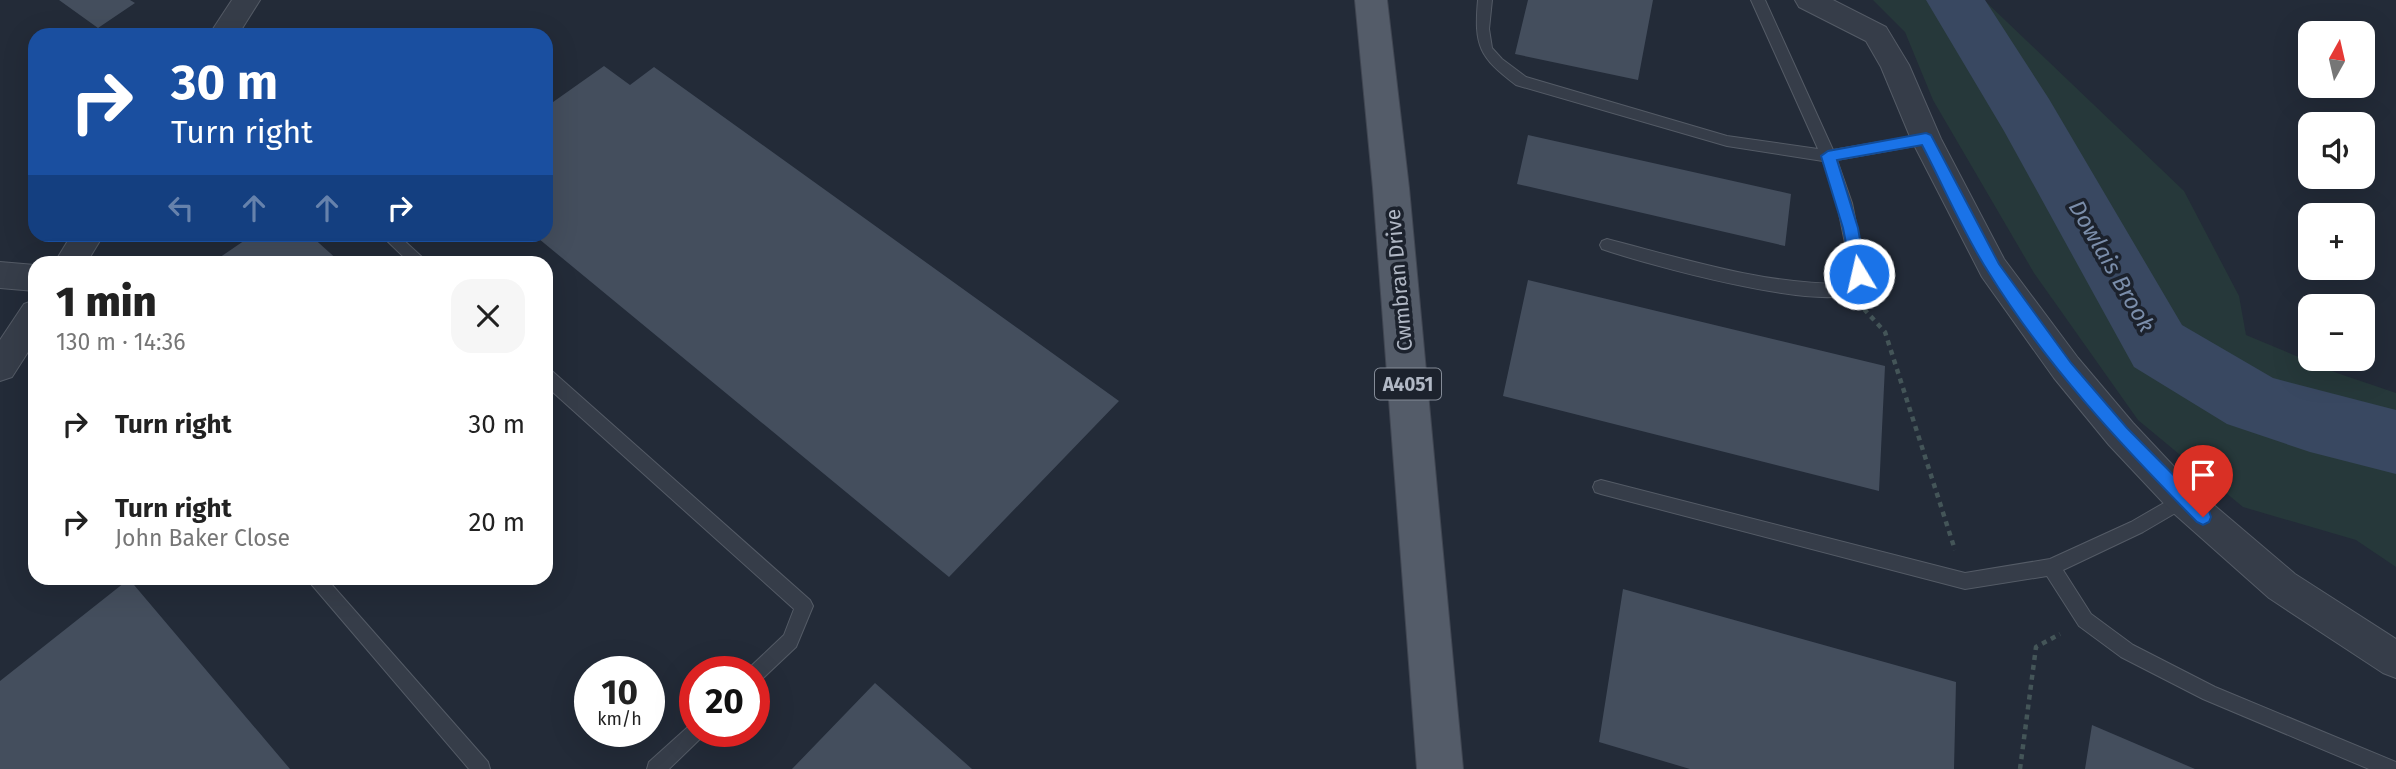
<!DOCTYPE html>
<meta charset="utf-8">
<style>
:root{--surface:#fff;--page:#f6f6f6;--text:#222;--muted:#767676}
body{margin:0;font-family:"Fira Sans",sans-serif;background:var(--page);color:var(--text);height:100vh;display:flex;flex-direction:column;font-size:26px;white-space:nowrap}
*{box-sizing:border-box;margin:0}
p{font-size:23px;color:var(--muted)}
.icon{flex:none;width:38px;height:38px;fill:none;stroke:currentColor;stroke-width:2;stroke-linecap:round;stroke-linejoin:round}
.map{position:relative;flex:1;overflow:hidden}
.drawer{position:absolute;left:28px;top:256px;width:525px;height:329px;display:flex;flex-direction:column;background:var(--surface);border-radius:21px;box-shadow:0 7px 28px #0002}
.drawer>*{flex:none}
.guide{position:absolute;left:28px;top:28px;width:525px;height:214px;border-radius:21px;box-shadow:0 7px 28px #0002;background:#1a4fa0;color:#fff;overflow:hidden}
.needle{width:46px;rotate:8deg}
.tools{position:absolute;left:2298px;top:21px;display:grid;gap:14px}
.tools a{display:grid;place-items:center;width:77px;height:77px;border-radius:14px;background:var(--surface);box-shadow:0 7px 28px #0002;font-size:35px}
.speed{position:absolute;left:574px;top:656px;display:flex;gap:14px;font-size:35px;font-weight:700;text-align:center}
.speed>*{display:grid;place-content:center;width:91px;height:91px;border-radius:50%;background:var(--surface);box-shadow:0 7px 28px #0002;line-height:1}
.speed small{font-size:18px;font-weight:400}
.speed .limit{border:10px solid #d22;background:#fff;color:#111}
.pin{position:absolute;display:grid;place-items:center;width:60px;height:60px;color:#fff;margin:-72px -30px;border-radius:50% 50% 50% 0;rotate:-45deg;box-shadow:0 0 7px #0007}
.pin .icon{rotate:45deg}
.me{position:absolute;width:77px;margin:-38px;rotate:351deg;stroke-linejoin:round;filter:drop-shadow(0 0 5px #0008)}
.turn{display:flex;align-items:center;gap:24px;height:147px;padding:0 28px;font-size:32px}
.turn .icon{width:91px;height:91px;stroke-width:2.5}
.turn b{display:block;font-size:49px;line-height:60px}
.lanes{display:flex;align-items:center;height:66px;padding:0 28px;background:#0003;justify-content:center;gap:35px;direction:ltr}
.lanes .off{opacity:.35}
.round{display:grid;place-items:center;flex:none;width:74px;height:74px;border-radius:21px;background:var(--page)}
.summary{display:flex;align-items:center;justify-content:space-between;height:119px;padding:0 28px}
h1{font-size:42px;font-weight:800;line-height:52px}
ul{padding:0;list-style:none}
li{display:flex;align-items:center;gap:21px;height:98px;padding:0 28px}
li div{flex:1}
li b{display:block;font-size:26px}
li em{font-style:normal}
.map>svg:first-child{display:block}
</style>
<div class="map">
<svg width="2396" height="769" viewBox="0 0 2396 769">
<rect width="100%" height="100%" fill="#232b38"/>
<path fill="#26383a" d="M 1873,0 L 1984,0 L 2184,191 L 2239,296 L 2246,335 L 2337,373 L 2396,393 L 2396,567 L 2356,540 L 2243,507 L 2138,420 L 2034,273 L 1933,100 L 1905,32 Z"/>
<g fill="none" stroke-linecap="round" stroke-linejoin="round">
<path fill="#394861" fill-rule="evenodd" d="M 1926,0 L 1985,0 L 2049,99 L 2182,325 L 2273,378 L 2396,410 L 2396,474 L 2310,452 L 2227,424 L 2134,367 L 2004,131 Z"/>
</g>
<path fill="#444e5d" d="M 59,0 L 130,0 L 135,3 L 98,28 Z
M 1528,0 L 1653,0 L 1638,80 L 1515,54 Z
M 604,66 L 630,85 L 654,67 L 1119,401 L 949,577 L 533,234 L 546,234 L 546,107 Z
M 1528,135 L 1791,194 L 1785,246 L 1517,184 Z
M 254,234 L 309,234 L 340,262 L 213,262 Z
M 1528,280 L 1885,366 L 1879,491 L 1503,396 Z
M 129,579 L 290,769 L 0,769 L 0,681 Z
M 1623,589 L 1956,682 L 1954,769 L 1690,769 L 1599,742 Z
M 875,683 L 972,769 L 792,769 Z
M 2092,725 L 2195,769 L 2085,769 Z"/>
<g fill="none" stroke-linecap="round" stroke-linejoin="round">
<defs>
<path id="service" d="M 1478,0 L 1492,0 L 1489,29 L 1492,48 L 1502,59 L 1526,77 L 1727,136 L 1818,149 L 1751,0 L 1765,0 L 1833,150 L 1926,134 L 1933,139 L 1926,144 L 1837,160 L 1852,203 L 1866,274 L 1852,294 C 1810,309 1648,265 1602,249 L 1600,245 L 1602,241 L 1607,239 C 1685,259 1762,284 1843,284 L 1851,273 L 1837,203 L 1823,161 L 1727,146 L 1516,85 C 1479,57 1474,46 1478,0 Z
M 380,234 L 397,234 L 423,258 L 425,262 L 409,262 Z
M 546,369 L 552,371 L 810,600 L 813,606 L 796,647 L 760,681 L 754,684 L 754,672 L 746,672 L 748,669 L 784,635 L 794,609 L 546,386 Z
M 1601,480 L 1965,573 L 2050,559 L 2131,522 L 2183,492 L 2189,495 L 2191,500 L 2189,505 L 2143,532 L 2063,570 L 2091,614 L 2133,645 L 2215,687 L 2396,762 L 2396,769 L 2369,769 L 2203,699 L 2121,657 L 2079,626 L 2047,576 L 1965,589 L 1601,494 L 1595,492 L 1593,487 L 1595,482 Z
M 306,578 L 326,578 L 488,762 L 490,769 L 469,769 Z
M 695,723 L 695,732 L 704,732 L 701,738 L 669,769 L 647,769 L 649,762 L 689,726 Z"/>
<path id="minor" d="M 232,0 L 260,0 L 238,35 L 209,35 Z
M 1795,0 L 1833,0 L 1886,27 L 1909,65 L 1941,139 L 2004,259 L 2078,358 L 2133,423 L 2195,489 L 2295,574 L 2396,639 L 2396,678 L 2383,673 L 2269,598 L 2171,511 L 2109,445 L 2054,378 L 1982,277 L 1911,139 L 1881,67 L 1866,41 L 1799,7 Z
M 72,234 L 104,234 L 87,262 L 55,262 Z
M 0,262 L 35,265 L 35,291 L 0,288 Z
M 35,300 L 35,341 L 12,377 L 0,381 L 0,340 L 24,304 Z"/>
<path id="primary" d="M 1355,0 L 1387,0 L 1409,188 L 1463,769 L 1417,769 L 1373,188 Z"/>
</defs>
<use href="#service" stroke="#545b66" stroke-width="2"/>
<use href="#minor" stroke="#545b66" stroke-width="2"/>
<use href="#primary" stroke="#404652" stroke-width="2"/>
<path stroke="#445558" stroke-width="4.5" stroke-dasharray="5 5" stroke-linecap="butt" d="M 1864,309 L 1885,332 L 1955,550
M 2020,769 L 2036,647 L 2060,634"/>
<use href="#service" fill="#363d49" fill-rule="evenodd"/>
<use href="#minor" fill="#363d49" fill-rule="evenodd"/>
<use href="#primary" fill="#545c69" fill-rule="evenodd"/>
</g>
<path fill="#1a73e8" stroke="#114b97" stroke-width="2" d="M 1926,133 L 1931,135 L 1999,264 L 2071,363 L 2127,428 L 2209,511 L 2211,517 L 2209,522 L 2203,525 L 2197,522 C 2121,445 2046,365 1989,273 C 1963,233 1944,187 1922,145 L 1837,160 L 1858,228 L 1866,274 L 1864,278 L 1853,278 L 1843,228 L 1821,156 L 1828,151 Z"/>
<g text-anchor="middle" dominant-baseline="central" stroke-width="7" stroke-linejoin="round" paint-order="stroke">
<rect fill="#1c222d" stroke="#848b97" stroke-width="2" x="1375" y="368.5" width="66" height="31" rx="5"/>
<g font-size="19" font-weight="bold" fill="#b1b8c5">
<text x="1408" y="384">A4051</text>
</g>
<g font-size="21" fill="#b1b8c5" stroke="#1c222d">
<text transform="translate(1399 280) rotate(-95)">Cwmbran Drive</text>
</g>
<g font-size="23" font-style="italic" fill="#7b8eab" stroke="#1c222d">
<text transform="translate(2112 266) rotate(60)">Dowlais Brook</text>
</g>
</g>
</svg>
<div class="tools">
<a><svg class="needle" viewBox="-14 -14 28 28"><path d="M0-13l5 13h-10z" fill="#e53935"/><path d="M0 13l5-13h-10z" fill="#767676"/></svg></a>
<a><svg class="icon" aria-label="sound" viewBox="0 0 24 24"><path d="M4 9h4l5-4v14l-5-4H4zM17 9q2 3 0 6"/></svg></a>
<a>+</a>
<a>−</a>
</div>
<div class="speed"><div>10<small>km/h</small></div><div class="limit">20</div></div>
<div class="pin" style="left:2203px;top:517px;background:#d93025"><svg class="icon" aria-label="arrive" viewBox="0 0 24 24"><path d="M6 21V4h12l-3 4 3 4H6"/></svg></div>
<svg class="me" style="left:1859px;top:274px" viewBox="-20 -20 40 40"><circle r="17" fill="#1a73e8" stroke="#fff" stroke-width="3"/><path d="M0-11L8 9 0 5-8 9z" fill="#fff"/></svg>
<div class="guide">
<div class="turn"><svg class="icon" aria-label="right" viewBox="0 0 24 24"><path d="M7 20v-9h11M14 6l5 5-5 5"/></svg><div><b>30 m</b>Turn right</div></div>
<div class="lanes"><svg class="icon off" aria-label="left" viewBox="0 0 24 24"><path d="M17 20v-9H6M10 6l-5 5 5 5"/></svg><svg class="icon off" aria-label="ahead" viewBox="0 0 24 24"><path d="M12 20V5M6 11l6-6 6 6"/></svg><svg class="icon off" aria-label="ahead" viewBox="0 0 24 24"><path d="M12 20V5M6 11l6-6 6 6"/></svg><svg class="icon" aria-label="right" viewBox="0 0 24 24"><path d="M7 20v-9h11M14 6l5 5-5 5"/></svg></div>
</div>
<section class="drawer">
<div class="summary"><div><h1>1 min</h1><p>130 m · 14:36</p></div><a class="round"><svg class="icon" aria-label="close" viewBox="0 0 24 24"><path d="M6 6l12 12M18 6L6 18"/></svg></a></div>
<ul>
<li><svg class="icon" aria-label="right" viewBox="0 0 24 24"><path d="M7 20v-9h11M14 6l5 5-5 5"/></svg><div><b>Turn right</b></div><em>30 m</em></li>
<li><svg class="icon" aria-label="right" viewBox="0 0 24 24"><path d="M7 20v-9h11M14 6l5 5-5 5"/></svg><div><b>Turn right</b><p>John Baker Close</p></div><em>20 m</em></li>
</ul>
</section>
</div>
